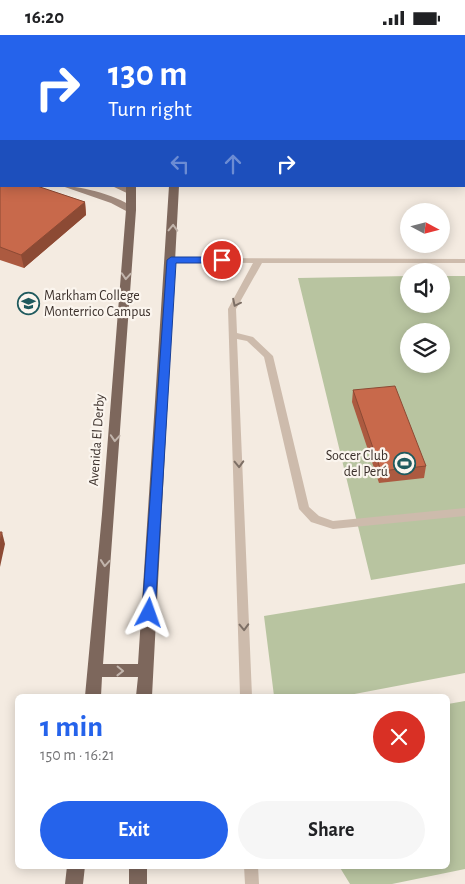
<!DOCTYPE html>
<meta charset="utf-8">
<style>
:root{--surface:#fff;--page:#f6f6f6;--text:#202124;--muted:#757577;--accent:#2563eb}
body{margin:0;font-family:"Alegreya Sans",sans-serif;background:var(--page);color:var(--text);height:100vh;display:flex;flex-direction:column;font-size:19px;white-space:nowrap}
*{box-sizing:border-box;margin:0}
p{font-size:16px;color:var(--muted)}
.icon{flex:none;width:28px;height:28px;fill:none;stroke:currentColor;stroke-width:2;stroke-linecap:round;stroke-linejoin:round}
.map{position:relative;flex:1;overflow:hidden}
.drawer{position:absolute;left:15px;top:659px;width:435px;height:175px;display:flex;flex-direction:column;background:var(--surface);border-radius:8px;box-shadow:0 2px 12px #0003}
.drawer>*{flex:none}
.hud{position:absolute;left:0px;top:0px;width:465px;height:152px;box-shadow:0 2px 12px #0003;background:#2563eb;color:#fff;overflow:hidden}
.needle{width:32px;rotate:97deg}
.fabs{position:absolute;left:400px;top:168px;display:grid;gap:10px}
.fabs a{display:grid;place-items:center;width:50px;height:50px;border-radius:50%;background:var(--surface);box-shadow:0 2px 12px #0003;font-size:25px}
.pin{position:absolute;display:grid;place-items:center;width:42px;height:42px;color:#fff;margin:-21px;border:2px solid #fff;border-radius:50%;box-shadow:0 1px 5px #0007}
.me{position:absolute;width:55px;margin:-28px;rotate:4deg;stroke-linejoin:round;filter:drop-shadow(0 0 4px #0008)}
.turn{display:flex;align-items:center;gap:18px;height:105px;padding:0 25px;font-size:22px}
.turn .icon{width:65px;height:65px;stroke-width:2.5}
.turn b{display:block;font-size:35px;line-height:42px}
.lanes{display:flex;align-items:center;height:48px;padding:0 25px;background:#0003;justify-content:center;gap:25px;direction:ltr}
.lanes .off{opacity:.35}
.round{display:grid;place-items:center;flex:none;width:52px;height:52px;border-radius:26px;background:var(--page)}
.summary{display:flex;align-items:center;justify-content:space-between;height:85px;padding:0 25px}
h1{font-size:30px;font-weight:700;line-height:38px;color:var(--accent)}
.action{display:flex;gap:10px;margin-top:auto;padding:10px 25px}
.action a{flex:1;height:58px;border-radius:30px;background:var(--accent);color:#fff;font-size:20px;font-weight:700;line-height:58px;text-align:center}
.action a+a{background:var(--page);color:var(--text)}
.status{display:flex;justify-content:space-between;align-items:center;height:35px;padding:0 25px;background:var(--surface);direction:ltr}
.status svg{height:14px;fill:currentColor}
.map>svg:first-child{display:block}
</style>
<div class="status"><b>16:20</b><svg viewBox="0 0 49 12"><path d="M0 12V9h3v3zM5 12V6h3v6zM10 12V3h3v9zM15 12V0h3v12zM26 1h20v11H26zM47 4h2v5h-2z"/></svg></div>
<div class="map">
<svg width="465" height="849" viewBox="0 0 465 849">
<rect width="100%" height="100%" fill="#f4ebe1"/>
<path fill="#b8c4a0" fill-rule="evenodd" d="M 222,0 L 465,0 L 465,19 L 464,1 Z
M 409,241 L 409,269 L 441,269 L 441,241 L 465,241 L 465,529 L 371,545 L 298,243 ZM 409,296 L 441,296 L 441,329 L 409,329 Z
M 465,548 L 465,638 L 344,661 L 274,661 L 264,581 Z
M 465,666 L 465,834 L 392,849 L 350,849 L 339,831 L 448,831 L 448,669 Z"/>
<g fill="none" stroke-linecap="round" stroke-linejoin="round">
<path fill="#cdbbac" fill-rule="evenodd" d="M 0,83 L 1,83 L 1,88 L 0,88 Z
M 168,223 L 465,224 L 465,228 L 262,228 L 236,274 L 237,298 L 253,302 L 273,321 L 309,472 L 319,481 L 333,486 L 465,473 L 465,481 L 333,494 L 311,487 L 299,474 L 264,322 L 247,306 L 237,304 L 252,661 L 240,661 L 228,274 L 253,228 L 171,227 L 168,227 Z
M 244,831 L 258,831 L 259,849 L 245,849 Z"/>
<path fill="#a18a7d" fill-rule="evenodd" d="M 0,114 L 1,114 L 1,120 L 0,120 Z
M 0,128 L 1,128 L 1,134 L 0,134 Z
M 62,151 C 82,151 121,161 136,175 L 134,177 L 128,177 L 111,168 Z
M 112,151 L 125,151 L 136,157 L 131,160 Z"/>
<path fill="#7d675c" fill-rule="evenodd" d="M 142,0 L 150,0 L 150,1 L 142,1 Z
M 176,0 L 184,0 L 184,1 L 176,1 Z
M 191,0 L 199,0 L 199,1 L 191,1 Z
M 126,151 L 136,151 L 136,175 L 103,629 L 138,629 L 169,151 L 179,151 L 152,661 L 136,661 L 138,642 L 102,642 L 101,661 L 85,661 L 102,479 L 126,175 Z
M 67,831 L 85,831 L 83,849 L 65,849 Z
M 129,831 L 147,831 L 147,849 L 129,849 Z"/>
</g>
<path fill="#ac5a40" d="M 464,30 L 465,30 L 465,119 L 464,119 Z
M 0,139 L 85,167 L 86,180 L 24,233 L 0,225 Z
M 353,355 L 426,431 L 424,443 L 379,448 L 352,367 Z"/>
<path fill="#8c4a34" d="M 85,167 L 86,180 L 24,233 L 21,220 Z
M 2,497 L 5,509 L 0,532 L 0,507 Z"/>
<path fill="#c8694b" stroke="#8c4a34" d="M 464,30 L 465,30 L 465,106 L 464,106 Z
M 0,139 L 1,140 L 1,151 L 37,151 L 85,167 L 21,220 L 0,212 Z
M 395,351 L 426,431 L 381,436 L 353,355 Z
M 0,497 L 2,497 L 0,507 Z"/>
<defs><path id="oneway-chevron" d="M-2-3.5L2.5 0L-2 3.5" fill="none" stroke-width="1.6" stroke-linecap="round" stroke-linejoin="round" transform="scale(1.25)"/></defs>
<g stroke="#c2b5ac">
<use href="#oneway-chevron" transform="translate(173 193) rotate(-88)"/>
<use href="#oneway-chevron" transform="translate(126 241) rotate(94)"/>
<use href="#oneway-chevron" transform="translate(115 403) rotate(94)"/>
<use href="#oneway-chevron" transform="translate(105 528) rotate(95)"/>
<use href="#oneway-chevron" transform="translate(120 636) rotate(1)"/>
</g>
<g stroke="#7d6f65">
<use href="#oneway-chevron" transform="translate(236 268) rotate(116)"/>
<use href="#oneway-chevron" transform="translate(239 429) rotate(88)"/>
<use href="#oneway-chevron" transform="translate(244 592) rotate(88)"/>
</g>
<path fill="#2563eb" stroke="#184099" d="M 171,222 L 222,222 L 226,225 L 222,228 L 176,228 L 155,578 L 149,583 L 142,578 L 167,225 Z"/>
<defs>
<symbol id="school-ring" viewBox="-11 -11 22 22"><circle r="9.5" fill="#fbf5ee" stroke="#1f5a5e" stroke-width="1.5"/><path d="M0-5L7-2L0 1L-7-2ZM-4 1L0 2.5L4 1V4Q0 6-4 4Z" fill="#1f5a5e"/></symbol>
<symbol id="stadium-ring" viewBox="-11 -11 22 22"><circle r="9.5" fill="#fbf5ee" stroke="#1f5a5e" stroke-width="1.5"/><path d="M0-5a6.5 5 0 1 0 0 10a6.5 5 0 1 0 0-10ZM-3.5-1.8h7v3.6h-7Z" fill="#1f5a5e"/></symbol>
</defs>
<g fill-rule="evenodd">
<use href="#school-ring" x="16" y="256" width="25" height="25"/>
<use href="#stadium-ring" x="392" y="416" width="25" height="25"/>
</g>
<g text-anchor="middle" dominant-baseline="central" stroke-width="4.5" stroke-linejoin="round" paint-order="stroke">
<g font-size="14" fill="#3b302b" stroke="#fbf5ee" text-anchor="start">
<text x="44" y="261">Markham College<tspan x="44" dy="16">Monterrico Campus</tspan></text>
<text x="388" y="421" text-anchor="end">Soccer Club<tspan x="388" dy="16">del Perú</tspan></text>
</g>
<g font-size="14" fill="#3b302b" stroke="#fbf5ee">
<text transform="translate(97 405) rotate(-86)">Avenida El Derby</text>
</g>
</g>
</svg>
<div class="fabs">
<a><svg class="needle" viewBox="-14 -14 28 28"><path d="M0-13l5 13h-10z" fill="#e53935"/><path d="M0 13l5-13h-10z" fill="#757577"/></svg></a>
<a><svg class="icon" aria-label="sound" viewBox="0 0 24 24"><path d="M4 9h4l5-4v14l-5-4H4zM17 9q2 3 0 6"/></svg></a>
<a><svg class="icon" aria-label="layers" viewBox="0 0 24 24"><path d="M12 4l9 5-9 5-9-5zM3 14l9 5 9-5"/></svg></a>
</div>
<div class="pin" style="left:222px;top:225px;background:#d93025"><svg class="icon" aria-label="arrive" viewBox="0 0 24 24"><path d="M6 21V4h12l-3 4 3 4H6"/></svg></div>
<svg class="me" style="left:149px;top:578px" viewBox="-20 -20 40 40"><path d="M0-17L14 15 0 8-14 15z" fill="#2563eb" stroke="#fff" stroke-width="4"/></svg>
<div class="hud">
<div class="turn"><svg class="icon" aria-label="right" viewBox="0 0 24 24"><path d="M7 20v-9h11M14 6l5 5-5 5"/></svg><div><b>130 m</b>Turn right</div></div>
<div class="lanes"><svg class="icon off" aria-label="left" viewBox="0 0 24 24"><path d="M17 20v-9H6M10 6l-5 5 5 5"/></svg><svg class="icon off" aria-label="ahead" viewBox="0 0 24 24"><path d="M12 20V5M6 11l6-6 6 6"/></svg><svg class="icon" aria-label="right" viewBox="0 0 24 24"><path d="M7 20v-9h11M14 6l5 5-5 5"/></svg></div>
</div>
<section class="drawer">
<div class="summary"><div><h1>1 min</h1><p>150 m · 16:21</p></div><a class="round" style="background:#d93025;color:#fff"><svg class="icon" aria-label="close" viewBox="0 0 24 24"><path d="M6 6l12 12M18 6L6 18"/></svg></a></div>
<div class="action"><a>Exit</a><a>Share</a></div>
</section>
</div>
